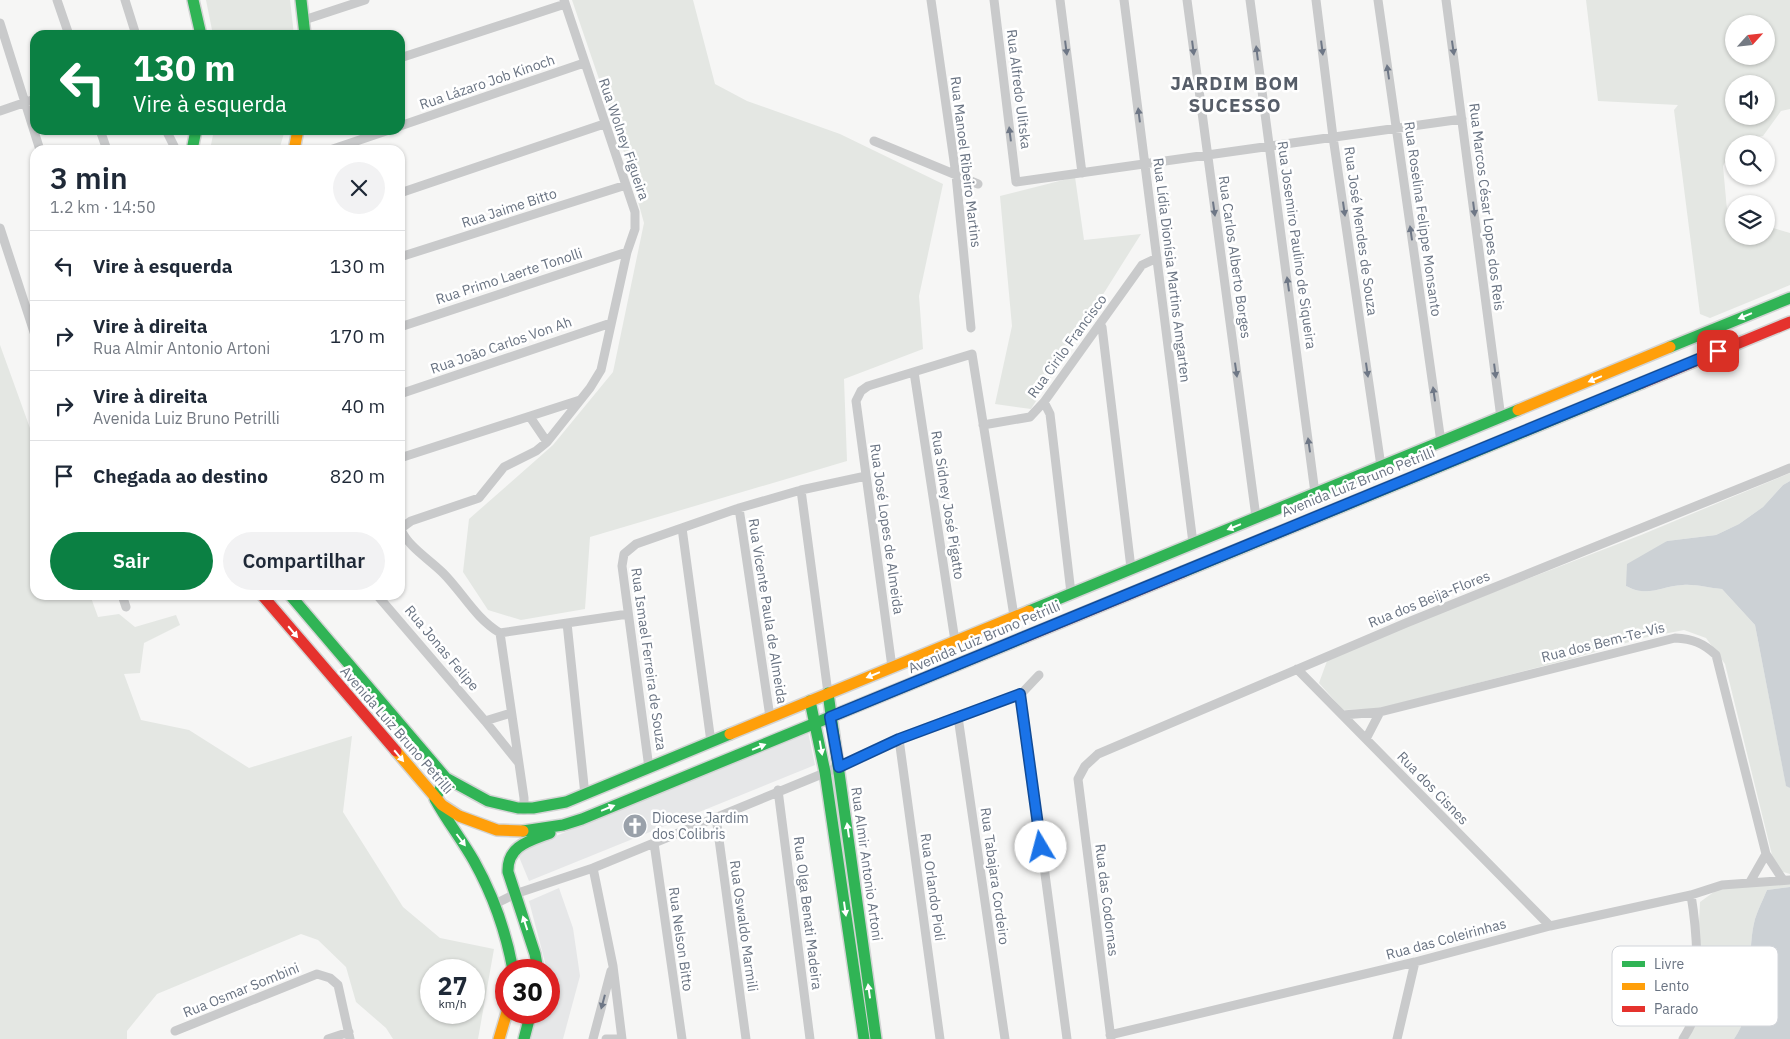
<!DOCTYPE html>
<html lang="pt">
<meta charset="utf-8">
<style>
:root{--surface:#fff;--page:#f2f2f3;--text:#1f2937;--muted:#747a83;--line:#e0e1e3;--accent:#0b8043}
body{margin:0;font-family:"IBM Plex Sans",sans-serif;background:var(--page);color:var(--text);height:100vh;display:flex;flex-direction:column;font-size:19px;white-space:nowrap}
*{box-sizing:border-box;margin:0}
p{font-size:16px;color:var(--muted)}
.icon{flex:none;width:28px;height:28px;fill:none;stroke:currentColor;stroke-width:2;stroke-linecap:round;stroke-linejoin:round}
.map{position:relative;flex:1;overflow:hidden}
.side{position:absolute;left:30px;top:145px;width:375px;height:455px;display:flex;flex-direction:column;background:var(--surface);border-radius:15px;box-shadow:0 1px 4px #0004}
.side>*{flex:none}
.banner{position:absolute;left:30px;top:30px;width:375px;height:105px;border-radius:15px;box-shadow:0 1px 4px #0004;background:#0b8043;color:#fff;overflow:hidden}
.needle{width:32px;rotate:63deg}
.buttons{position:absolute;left:1725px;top:15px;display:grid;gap:10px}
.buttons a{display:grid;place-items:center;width:50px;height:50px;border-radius:50%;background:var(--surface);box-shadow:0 1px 4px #0004;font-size:25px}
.speed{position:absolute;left:420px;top:959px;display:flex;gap:10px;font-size:25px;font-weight:700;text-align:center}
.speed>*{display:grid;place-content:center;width:65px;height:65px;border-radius:50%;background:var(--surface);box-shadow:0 1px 4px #0004;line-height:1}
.speed small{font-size:12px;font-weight:400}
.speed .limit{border:8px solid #d22;background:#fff;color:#111}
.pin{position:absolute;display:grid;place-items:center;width:42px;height:42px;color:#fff;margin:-21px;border-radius:10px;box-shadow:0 2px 8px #0006}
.me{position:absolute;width:55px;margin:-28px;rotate:352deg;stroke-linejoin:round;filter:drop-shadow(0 0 4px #0008)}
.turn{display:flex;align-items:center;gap:18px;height:105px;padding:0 20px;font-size:22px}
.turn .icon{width:65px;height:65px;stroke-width:2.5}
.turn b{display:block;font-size:35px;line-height:42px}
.round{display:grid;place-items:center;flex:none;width:52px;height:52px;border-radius:26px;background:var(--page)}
.head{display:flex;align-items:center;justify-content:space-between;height:85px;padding:0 20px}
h1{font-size:30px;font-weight:600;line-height:38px}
.cta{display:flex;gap:10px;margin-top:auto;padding:10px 20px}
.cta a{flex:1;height:58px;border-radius:30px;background:var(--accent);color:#fff;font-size:20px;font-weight:600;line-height:58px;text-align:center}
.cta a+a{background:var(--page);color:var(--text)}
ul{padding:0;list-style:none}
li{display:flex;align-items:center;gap:15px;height:70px;padding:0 20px;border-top:1px solid var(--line)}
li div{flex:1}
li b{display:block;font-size:19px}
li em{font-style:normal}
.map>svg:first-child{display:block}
</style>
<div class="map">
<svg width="1790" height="1039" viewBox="0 0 1790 1039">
<rect width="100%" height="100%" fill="#f6f6f5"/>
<path fill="#e6e7e8" d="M 808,732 L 815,765 L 529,881 L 517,852 Z
M 559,888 L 573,928 L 580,976 L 563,1039 L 531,1039 L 537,1013 L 549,1012 L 549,970 L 546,970 L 546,966 L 529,901 Z"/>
<path fill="#e4e7e3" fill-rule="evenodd" d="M 206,0 L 290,0 L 294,35 L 213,35 Z
M 572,0 L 693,0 L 715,84 L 747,101 L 840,134 L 943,184 L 919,296 L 923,349 L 844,379 L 847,461 L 590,537 L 585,609 L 521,620 L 488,610 L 463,572 L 469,519 L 553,445 L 613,372 L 644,223 L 626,158 Z
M 1586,0 L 1790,0 L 1790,109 L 1781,111 L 1763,136 L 1737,140 L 1723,166 L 1727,210 L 1734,213 L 1734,236 L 1766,236 L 1766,226 L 1790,233 L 1790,285 L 1710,318 L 1700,314 L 1674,110 L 1678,105 L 1598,101 ZM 1734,24 L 1766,24 L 1766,56 L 1734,56 ZM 1734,84 L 1766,84 L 1766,116 L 1734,116 Z
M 214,130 L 285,130 L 279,150 L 210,150 Z
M 1075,177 L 1084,240 L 1141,234 L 1031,409 L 995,404 L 1012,326 L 1000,196 Z
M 0,345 L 35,442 L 35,595 L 90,595 L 98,617 L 119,614 L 135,627 L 176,615 L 180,625 L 144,643 L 140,673 L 124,674 L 141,720 L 189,730 L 249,768 L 352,736 L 343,812 L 403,907 L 440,938 L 494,949 L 478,1039 L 393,1039 L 386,1028 L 356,1002 L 346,967 L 318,940 L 301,934 L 157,994 L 127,1031 L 127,1039 L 0,1039 ZM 431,970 L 474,970 L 474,1012 L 431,1012 Z
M 1790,473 L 1790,481 L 1783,485 L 1763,507 L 1739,524 L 1716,535 L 1667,541 L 1628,574 L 1626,586 C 1649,598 1660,586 1683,585 C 1696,584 1709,588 1722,589 L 1755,625 L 1786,785 L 1790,788 L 1790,874 L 1780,871 L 1772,855 L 1725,664 L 1706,638 L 1684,630 L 1643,638 L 1571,659 L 1377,709 L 1343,710 L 1319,683 L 1327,661 L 1406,626 L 1641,535 Z
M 1790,883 L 1790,887 L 1767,890 C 1763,900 1758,909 1755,919 C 1745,956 1758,1005 1734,1039 L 1688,1039 L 1694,1026 L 1700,902 L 1718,889 Z"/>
<path fill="#ccd1d5" d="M 1790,481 L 1790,788 L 1786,786 L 1755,625 L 1722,589 C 1709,588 1695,584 1683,585 C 1660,586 1649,598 1626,586 L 1627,564 L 1667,541 L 1716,535 L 1739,524 L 1763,507 L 1783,485 Z
M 1790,887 L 1790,1039 L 1734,1039 C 1758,1005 1745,956 1755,919 C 1758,909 1763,900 1767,890 Z"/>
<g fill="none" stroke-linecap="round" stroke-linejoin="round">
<defs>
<path id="fast" d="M 193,0 L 201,35
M 301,0 L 305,35
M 192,150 L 196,130
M 1670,347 L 1790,298
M 1183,572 L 1642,383
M 290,595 L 446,778 L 488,801 L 518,808 L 533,808 L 566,802 L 730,734
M 1029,611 L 1518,410
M 828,693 L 876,1039
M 810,701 L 825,772 L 864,1039
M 446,778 L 435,799 C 447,821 462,840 474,861 C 493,895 506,932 513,970
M 523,831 L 563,825 L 582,819 L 1025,637
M 538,970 L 535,954 L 508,872 C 507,846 529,841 550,833
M 524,1039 L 531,1012"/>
<path id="slow" d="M 294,150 L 298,130
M 1518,410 L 1670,347
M 730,734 L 1029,611
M 396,751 L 442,805 L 459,816 L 497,830 L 523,831
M 499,1039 L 507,1012"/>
<path id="jam" d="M 1642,383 L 1790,322
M 262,595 L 396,751
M 1025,637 L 1183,572"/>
</defs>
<use href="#fast" stroke="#d3d4d4" stroke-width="14"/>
<use href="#slow" stroke="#d3d4d4" stroke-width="14"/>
<use href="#jam" stroke="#d3d4d4" stroke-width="14"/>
<path stroke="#c9cacb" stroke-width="9" d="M 57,0 L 69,35
M 125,0 L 136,35
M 931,0 L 956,175 L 971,328
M 994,0 L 1016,182 L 1462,119
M 1060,0 L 1082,173
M 1124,0 L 1193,543
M 1187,0 L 1256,517
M 1250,0 L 1315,493
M 1316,0 L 1333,137 L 1381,466
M 1378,0 L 1441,442
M 1446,0 L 1501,418
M 304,20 L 365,0
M 0,23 L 40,150
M 400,58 L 565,4
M 0,111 L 35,99
M 400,126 L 584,63
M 100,130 L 107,150
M 166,130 L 176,150
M 874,141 L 978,184
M 330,150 L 389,130
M 400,193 L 604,124
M 0,228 L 35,335
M 400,257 L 626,185
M 1099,325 L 1102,327 L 1131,568
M 400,327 L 627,252
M 914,372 L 955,641
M 400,394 L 611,323
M 1044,402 L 1050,414 L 1071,593
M 530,417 L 547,442
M 983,425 L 1030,417 L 1044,402 L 1142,265 L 1157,258
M 400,458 L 580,400
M 801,490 L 828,693
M 739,508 L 770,717
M 400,528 C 409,548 428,558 443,573 C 463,593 475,618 500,633
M 682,528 L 711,742
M 400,529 L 411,521 L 479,498 L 504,467 L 536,451 L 547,442 L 590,388 L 601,370 L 627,252 L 635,229 L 635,212 L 564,0
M 122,595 L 126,607
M 377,595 L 485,721 L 511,713
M 567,623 L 585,795
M 500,633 L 524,798 L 524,810
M 500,633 L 628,614
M 892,667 L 856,401 L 861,391 L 868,386 L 972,354 L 1014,616
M 1297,669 L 1550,926
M 1021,694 L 1067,1039
M 1343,715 L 1380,712 L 1675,638 C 1693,639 1703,643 1716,655 L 1766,854 L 1783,880
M 958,717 L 1005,1039
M 485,721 L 518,762
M 899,739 L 940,1039
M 1366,739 L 1380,712
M 649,768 L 622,566 L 624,554 L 636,544 L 739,508 L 801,490 L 866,476
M 778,790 L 810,1039
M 716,817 L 746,1039
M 654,843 L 682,1039
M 593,868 L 613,966 L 622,1039
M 1750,882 L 1766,854
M 495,904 L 515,894 L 593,868 L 839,767 L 899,739 L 1021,694 L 1039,675
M 175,1031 L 317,974 L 330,978 L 338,985 L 350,1039
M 1110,1035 L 1415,962 L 1550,926 L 1691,895 L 1722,885 L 1790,880
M 328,1039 L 349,1032
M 593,1039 L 611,971
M 606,1039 L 620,1039
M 1111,1039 L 1078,779 L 1085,766 L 1098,754 L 1406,623 L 1790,468
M 1397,1039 L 1415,962
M 1683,1039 C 1687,1032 1692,1025 1693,1018 C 1700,982 1697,931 1691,895"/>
<use href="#fast" stroke="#30b455" stroke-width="11"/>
<use href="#slow" stroke="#ff9f0a" stroke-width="11"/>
<use href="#jam" stroke="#e5322d" stroke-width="11"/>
</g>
<defs><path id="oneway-solid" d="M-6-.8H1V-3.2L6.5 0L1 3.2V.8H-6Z" transform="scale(1.25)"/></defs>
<g fill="#6e7786">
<use href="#oneway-solid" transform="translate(1066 48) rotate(83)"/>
<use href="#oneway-solid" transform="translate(1193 48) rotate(83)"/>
<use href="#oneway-solid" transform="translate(1322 48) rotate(83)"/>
<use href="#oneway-solid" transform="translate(1453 48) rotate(82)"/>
<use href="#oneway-solid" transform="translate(1257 53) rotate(-97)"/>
<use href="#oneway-solid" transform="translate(1388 72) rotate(-98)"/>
<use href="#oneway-solid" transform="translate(1139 115) rotate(-97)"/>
<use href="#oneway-solid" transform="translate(1010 134) rotate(-97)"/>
<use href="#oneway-solid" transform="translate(1214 209) rotate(82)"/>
<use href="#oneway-solid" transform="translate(1344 209) rotate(82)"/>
<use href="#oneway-solid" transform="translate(1474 209) rotate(83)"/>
<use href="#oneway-solid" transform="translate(1411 233) rotate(-98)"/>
<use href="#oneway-solid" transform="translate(1288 284) rotate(-98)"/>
<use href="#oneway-solid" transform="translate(1236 370) rotate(82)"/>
<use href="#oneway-solid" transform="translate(1367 370) rotate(82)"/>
<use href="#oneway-solid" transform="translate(1495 371) rotate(83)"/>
<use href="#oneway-solid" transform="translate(1434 394) rotate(-98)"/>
<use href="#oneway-solid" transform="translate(1309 445) rotate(-98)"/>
<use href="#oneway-solid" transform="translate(603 1002) rotate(105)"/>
</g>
<g fill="#fff">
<use href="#oneway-solid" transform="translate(1745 316) rotate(158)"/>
<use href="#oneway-solid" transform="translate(1595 379) rotate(157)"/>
<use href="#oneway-solid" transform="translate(1234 527) rotate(158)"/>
<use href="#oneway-solid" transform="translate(293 632) rotate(50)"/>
<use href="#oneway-solid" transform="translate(873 675) rotate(158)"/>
<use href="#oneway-solid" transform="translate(759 747) rotate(-22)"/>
<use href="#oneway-solid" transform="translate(821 748) rotate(80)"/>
<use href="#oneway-solid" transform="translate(399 756) rotate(50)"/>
<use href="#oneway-solid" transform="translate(608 808) rotate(-22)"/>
<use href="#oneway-solid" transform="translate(848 830) rotate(-98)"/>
<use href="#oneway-solid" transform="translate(461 840) rotate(53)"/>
<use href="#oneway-solid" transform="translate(845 909) rotate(82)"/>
<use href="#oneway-solid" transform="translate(525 923) rotate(-108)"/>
<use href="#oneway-solid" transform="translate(869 991) rotate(-98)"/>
</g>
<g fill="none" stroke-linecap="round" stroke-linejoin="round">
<defs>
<path id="route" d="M 1041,847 L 1020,694 L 899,739 L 839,767 L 830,717 L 1718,351"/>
</defs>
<use href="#route" stroke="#114b97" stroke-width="12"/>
<use href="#route" stroke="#1a73e8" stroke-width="9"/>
</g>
<defs>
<symbol id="church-disc" viewBox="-11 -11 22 22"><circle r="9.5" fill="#9aa1aa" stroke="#fff"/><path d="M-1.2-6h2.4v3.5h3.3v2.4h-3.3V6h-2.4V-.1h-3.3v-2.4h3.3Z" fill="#fff"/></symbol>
</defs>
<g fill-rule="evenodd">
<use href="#church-disc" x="621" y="812" width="28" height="28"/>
</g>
<g text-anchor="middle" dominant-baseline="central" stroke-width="5" stroke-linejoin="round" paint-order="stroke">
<g font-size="14" fill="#697382" stroke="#fff">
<text transform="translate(487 82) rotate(-19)">Rua Lázaro Job Kinoch</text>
<text transform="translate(1019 89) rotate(83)">Rua Alfredo Ulitska</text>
<text transform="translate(624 139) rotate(71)">Rua Wolney Figueira</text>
<text transform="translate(966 162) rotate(83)">Rua Manoel Ribeiro Martins</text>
<text transform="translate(1487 207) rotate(83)">Rua Marcos César Lopes dos Reis</text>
<text transform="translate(509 208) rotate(-18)">Rua Jaime Bitto</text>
<text transform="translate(1423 219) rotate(82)">Rua Roselina Felippe Monsanto</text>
<text transform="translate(1361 231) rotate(82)">Rua José Mendes de Souza</text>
<text transform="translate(1297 245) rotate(82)">Rua Josemiro Paulino de Siqueira</text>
<text transform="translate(1235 257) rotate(82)">Rua Carlos Alberto Borges</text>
<text transform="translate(1172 270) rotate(83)">Rua Lídia Dionísia Martins Amgarten</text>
<text transform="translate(509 276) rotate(-18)">Rua Primo Laerte Tonolli</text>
<text transform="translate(501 345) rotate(-19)">Rua João Carlos Von Ah</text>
<text transform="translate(1067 346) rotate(-54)">Rua Cirilo Francisco</text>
<text transform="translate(1358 482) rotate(-22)">Avenida Luiz Bruno Petrilli</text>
<text transform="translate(948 505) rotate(81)">Rua Sidney José Pigatto</text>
<text transform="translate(887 529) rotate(82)">Rua José Lopes de Almeida</text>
<text transform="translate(1429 599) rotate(-22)">Rua dos Beija-Flores</text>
<text transform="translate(768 611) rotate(81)">Rua Vicente Paula de Almeida</text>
<text transform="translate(984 637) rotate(-23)">Avenida Luiz Bruno Petrilli</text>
<text transform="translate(1603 642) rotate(-14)">Rua dos Bem-Te-Vis</text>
<text transform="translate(442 648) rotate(50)">Rua Jonas Felipe</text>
<text transform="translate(649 659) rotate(82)">Rua Ismael Ferreira de Souza</text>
<text transform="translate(397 730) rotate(49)">Avenida Luiz Bruno Petrilli</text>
<text transform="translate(1433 788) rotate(46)">Rua dos Cisnes</text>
<text transform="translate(867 864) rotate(82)">Rua Almir Antonio Artoni</text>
<text transform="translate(995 876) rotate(82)">Rua Tabajara Cordeiro</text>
<text transform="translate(933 887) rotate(82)">Rua Orlando Pioli</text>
<text transform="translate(1107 900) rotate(83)">Rua das Codornas</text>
<text transform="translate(808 913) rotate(83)">Rua Olga Benati Madeira</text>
<text transform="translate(744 926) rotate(82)">Rua Oswaldo Marmili</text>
<text transform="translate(681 939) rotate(82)">Rua Nelson Bitto</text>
<text transform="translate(1446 939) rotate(-15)">Rua das Coleirinhas</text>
<text transform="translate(241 990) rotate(-22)">Rua Osmar Sombini</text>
</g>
<g font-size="14" fill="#697382" stroke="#fff" text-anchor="start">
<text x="652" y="818">Diocese Jardim<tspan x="652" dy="16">dos Colibris</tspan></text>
</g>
<g font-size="19" font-weight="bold" letter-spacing="1" fill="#565d68" stroke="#fff">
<text x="1235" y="83">JARDIM BOM<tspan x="1235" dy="22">SUCESSO</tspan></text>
</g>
</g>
<rect x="1612" y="946" width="166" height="80" rx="8" fill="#fff" stroke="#d2d5da" stroke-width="1"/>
<rect x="1622" y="961" width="23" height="6" fill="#30b455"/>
<rect x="1622" y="983" width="23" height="7" fill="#ff9f0a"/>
<rect x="1622" y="1006" width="23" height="6" fill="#e5322d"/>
<g font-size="14" fill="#697382">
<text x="1654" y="969">Livre</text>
<text x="1654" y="991">Lento</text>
<text x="1654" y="1014">Parado</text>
</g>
</svg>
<div class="buttons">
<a><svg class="needle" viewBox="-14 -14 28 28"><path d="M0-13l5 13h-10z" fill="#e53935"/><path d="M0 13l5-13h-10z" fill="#747a83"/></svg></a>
<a><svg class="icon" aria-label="sound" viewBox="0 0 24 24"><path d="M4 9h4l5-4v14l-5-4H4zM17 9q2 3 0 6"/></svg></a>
<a><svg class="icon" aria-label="search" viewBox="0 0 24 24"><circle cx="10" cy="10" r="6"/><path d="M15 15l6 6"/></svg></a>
<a><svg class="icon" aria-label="layers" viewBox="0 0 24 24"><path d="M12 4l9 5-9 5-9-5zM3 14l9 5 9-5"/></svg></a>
</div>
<div class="speed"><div>27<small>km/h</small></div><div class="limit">30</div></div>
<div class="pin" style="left:1718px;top:351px;background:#d93025"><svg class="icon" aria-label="arrive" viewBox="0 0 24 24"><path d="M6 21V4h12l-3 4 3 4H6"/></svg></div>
<svg class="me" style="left:1041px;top:847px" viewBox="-20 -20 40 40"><circle r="19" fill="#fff"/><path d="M0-13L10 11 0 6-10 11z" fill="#1a73e8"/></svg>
<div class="banner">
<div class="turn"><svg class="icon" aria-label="left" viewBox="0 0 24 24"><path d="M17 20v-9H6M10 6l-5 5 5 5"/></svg><div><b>130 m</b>Vire à esquerda</div></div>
</div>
<section class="side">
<div class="head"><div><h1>3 min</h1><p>1.2 km · 14:50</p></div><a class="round"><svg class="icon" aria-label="close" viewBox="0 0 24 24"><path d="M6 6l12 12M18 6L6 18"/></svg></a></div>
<ul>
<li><svg class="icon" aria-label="left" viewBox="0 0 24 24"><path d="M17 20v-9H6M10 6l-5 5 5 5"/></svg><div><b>Vire à esquerda</b></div><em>130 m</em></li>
<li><svg class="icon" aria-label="right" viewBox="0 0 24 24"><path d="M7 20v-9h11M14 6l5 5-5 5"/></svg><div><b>Vire à direita</b><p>Rua Almir Antonio Artoni</p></div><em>170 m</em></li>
<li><svg class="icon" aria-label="right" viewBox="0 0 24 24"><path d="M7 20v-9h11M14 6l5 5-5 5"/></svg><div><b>Vire à direita</b><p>Avenida Luiz Bruno Petrilli</p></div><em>40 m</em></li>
<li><svg class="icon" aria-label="arrive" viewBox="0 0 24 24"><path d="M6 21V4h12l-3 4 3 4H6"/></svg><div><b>Chegada ao destino</b></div><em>820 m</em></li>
</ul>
<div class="cta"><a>Sair</a><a>Compartilhar</a></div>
</section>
</div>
